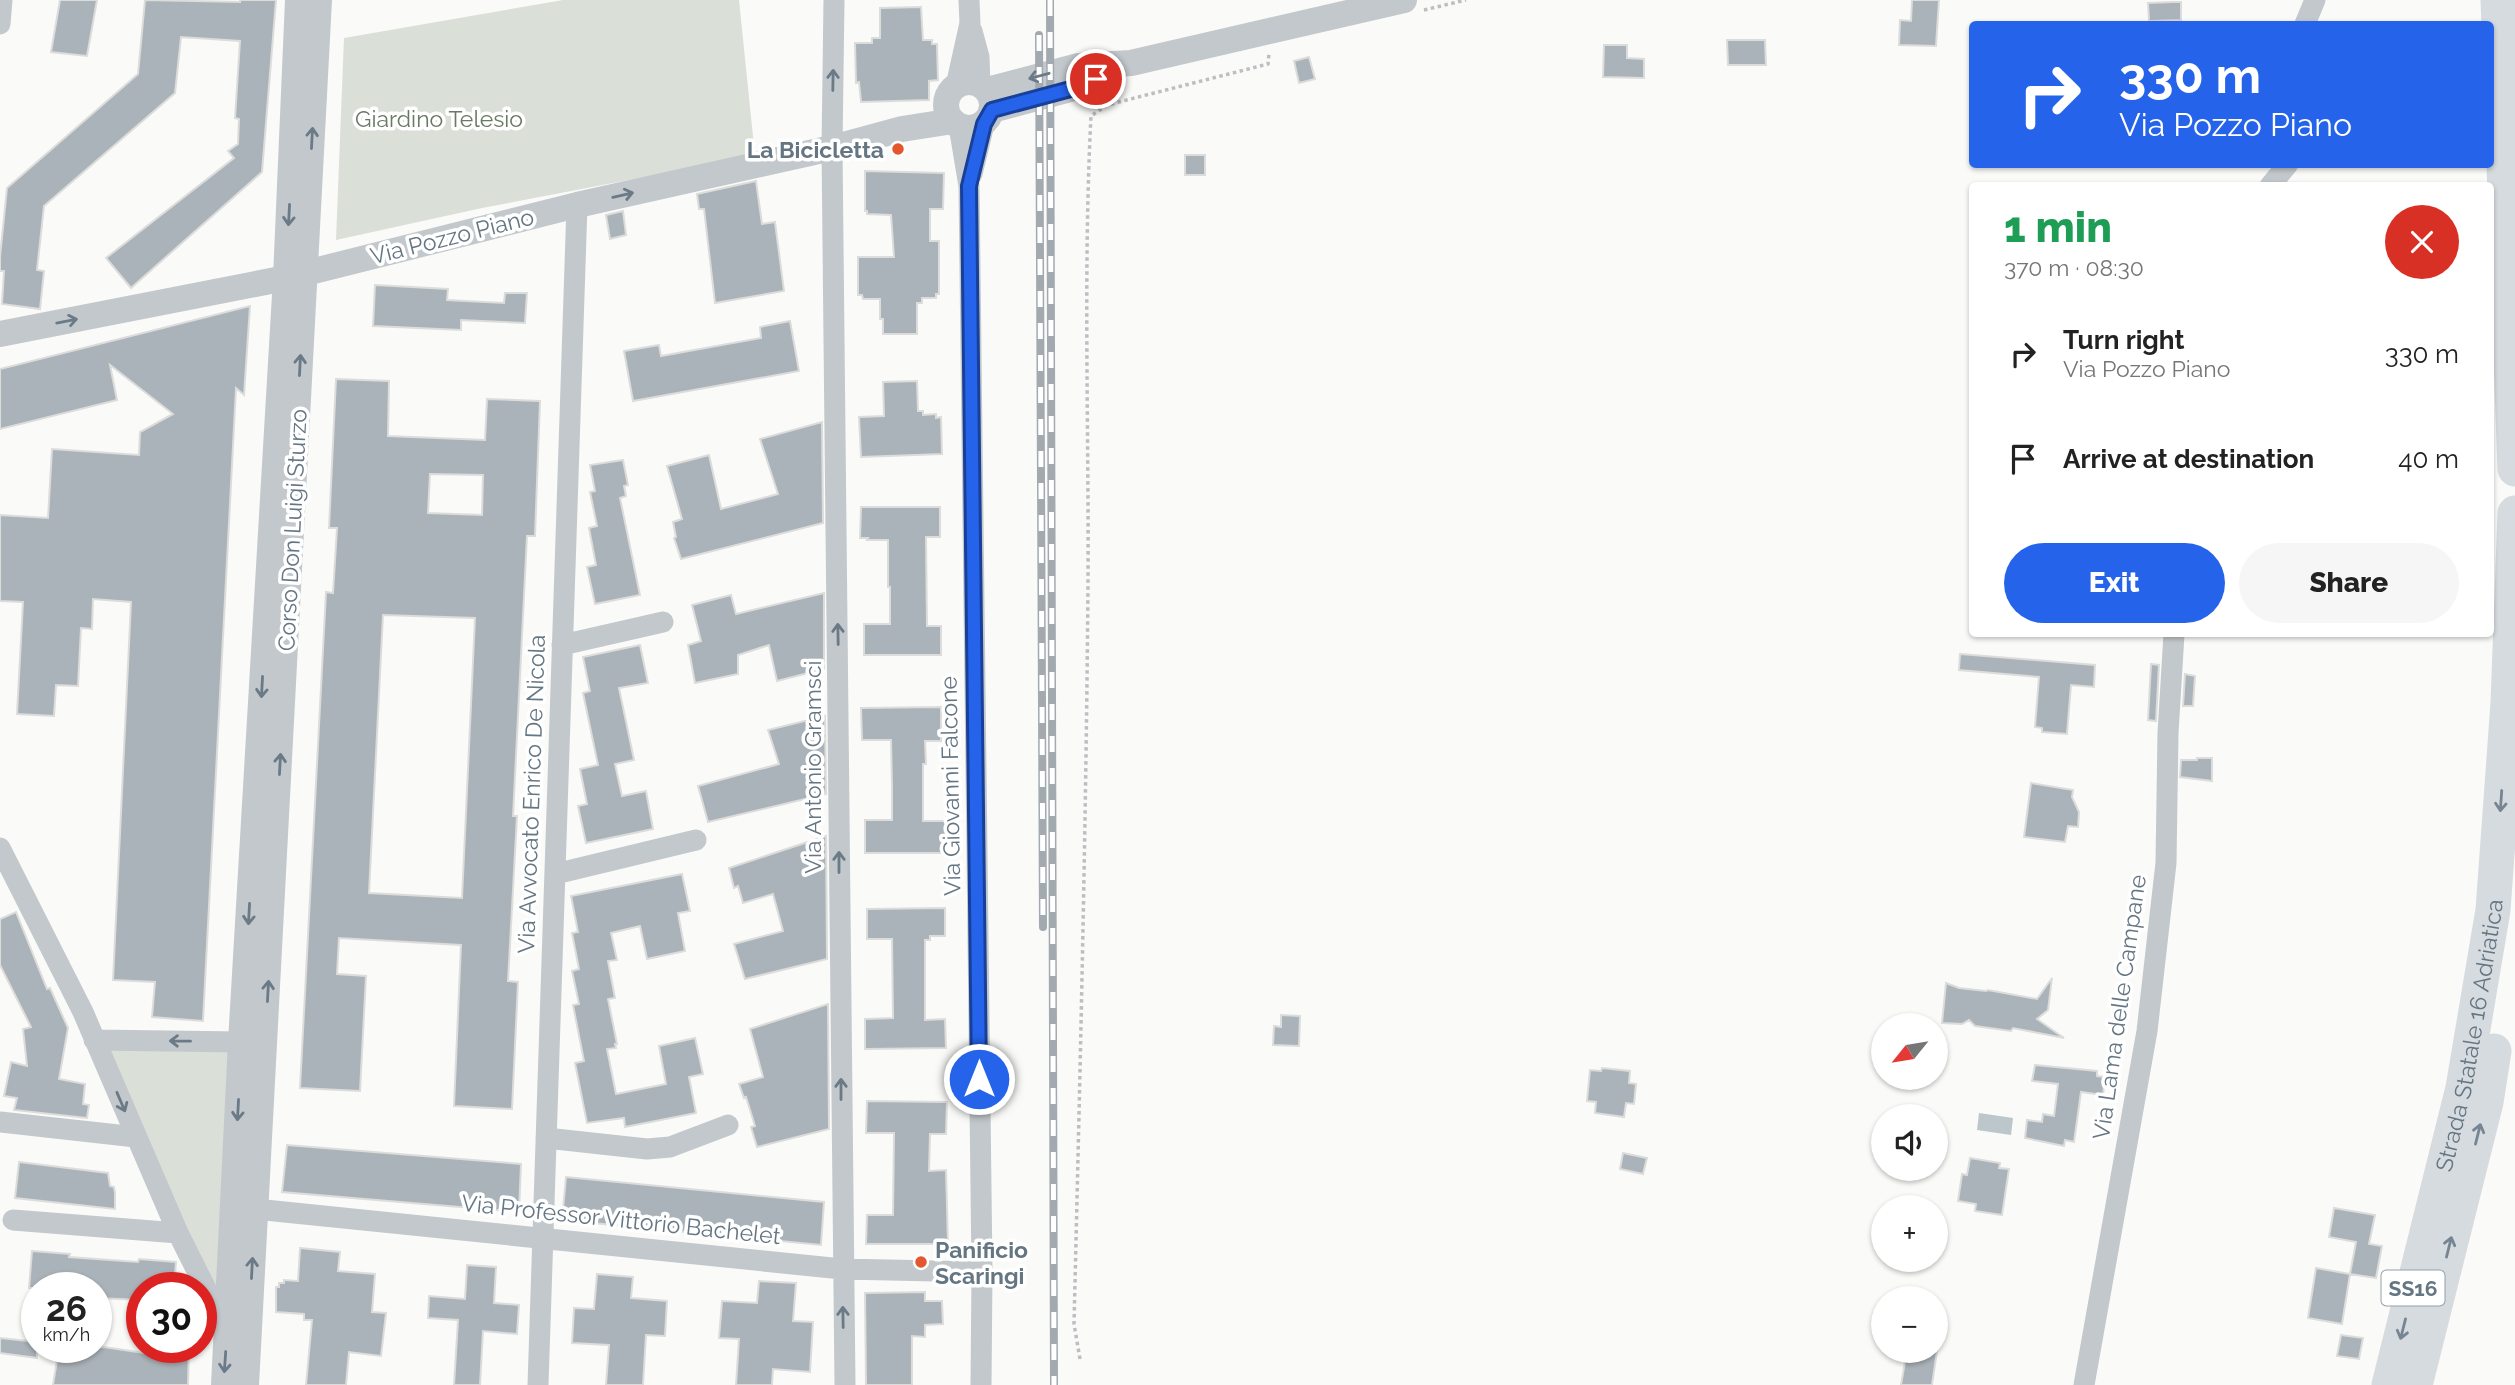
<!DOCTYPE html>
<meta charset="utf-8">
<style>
:root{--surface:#fff;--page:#f6f6f6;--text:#222;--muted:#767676;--accent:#2563eb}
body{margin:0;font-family:Raleway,sans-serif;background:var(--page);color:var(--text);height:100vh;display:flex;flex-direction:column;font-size:26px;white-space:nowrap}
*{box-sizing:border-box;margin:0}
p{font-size:23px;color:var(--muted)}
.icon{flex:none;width:38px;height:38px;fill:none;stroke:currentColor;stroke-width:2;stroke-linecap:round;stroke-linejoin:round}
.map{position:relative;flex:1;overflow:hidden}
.details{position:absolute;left:1969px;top:182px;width:525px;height:455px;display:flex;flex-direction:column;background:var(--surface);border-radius:7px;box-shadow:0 2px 5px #0004}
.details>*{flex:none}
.banner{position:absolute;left:1969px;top:21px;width:525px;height:147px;border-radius:7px;box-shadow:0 2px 5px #0004;background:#2563eb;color:#fff;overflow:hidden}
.needle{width:46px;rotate:240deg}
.tools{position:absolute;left:1871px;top:1013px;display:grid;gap:14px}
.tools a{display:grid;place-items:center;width:77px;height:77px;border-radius:50%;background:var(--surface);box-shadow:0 2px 5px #0004;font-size:35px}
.speed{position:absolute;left:21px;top:1272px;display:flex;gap:14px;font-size:35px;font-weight:700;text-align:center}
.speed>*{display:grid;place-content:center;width:91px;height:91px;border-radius:50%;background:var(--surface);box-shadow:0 2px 5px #0004;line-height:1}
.speed small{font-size:18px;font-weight:400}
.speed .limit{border:10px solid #d22;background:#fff;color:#111}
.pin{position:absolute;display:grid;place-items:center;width:60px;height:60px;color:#fff;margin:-30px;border:4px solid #fff;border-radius:50%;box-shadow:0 2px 7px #0007}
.me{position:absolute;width:77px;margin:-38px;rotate:0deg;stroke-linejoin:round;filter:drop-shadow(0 0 5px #0008)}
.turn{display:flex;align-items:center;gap:24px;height:147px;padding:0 35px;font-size:32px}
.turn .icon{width:91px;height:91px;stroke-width:2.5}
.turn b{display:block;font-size:49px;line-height:60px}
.round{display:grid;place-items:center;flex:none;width:74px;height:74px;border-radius:37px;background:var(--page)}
.head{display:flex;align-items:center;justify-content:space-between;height:119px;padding:0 35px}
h1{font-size:42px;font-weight:800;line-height:52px;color:#1e9e55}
.button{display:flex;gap:14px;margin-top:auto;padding:14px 35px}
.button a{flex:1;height:80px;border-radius:42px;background:var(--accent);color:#fff;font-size:28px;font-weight:800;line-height:80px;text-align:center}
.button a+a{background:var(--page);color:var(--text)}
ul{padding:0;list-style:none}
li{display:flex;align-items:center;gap:21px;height:105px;padding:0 35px}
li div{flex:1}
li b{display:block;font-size:26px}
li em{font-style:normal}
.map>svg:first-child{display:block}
</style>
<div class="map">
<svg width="2515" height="1385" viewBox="0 0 2515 1385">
<rect width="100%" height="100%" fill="#fafaf8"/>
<path fill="#dadfd7" d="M 563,0 L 739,0 L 755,156 L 482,208 L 336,240 L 344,38 Z
M 104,1046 L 234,1049 L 223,1297 L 211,1288 Z"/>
<path fill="#bbc7cb" d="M 1979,1113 L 2013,1118 L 2011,1135 L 1977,1130 Z"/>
<path fill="#aab3b9" stroke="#dcdcda" stroke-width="2" fill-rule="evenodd" d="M 60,0 L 97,0 L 87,56 L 51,52 Z
M 145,0 L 240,2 L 240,0 L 276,0 L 262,172 L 131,288 L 106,258 L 234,158 L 228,151 L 238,144 L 239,119 L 235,118 L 240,41 L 181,37 L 175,93 L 44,206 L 37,270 L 44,271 L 40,309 L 2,304 L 4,271 L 0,271 L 0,257 L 7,188 L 138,74 Z
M 1912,0 L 1939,0 L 1936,46 L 1899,45 L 1900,20 L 1911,21 Z
M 2173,2 L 2181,2 L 2181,20 L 2149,21 L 2148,3 Z
M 921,7 L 923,40 L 932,40 L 932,44 L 937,44 L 938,80 L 929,81 L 929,100 L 861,102 L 859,82 L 856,83 L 855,43 L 872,43 L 872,38 L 880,38 L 880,8 Z
M 1727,40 L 1765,40 L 1766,65 L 1728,65 Z
M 1604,45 L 1627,45 L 1627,58 L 1644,59 L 1644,78 L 1603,77 Z
M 1309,57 L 1315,79 L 1299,83 L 1294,61 Z
M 1185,155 L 1205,155 L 1205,175 L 1185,175 Z
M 865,171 L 944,173 L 943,209 L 930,209 L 930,241 L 939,241 L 939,294 L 936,294 L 936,298 L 922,298 L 922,303 L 917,303 L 917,334 L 883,334 L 883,319 L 880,319 L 880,299 L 863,299 L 862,295 L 858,295 L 858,257 L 894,257 L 891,215 L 867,214 L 867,211 L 865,211 Z
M 756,181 L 762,224 L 775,222 L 784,291 L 715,303 L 704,209 L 699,209 L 697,194 Z
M 623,211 L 626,235 L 610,239 L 606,215 Z
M 375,285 L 448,289 L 447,300 L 504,303 L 505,293 L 527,293 L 525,323 L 461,320 L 461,330 L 373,326 Z
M 250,306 L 244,395 L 236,388 L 203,1021 L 152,1017 L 155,982 L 113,980 L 131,602 L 93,599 L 92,629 L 81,628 L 78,686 L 56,685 L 54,716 L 17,714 L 23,602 L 0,601 L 0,515 L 48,518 L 52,449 L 139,455 L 140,432 L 173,414 L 110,365 L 117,400 L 0,429 L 0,369 Z
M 790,321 L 799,371 L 633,401 L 624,351 L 659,345 L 661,356 L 761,338 L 760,327 Z
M 336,379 L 389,381 L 388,436 L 485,440 L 487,399 L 540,401 L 535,536 L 527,536 L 513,816 L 517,816 L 508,981 L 518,982 L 512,1109 L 454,1106 L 461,945 L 339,938 L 337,974 L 366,976 L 360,1091 L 300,1088 L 326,592 L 333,593 L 337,528 L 329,528 ZM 430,474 L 483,475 L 482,515 L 428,513 ZM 383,615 L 475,618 L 462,898 L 369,893 Z
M 917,381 L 918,411 L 923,411 L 923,415 L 936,414 L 936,418 L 941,417 L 942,454 L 861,457 L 859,417 L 884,416 L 883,382 Z
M 822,422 L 823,523 L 681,559 L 674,538 L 676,537 L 673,522 L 682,519 L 667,466 L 709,455 L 721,509 L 778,494 L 760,439 Z
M 623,460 L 628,485 L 624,486 L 626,496 L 620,498 L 640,595 L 595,604 L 587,567 L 596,565 L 589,528 L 597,526 L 590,492 L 595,491 L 590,465 Z
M 861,507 L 940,507 L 940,537 L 926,537 L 927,626 L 941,626 L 941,655 L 864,655 L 864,624 L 890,624 L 890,587 L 888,587 L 888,540 L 867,540 L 868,538 L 860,538 Z
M 824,593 L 824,669 L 777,681 L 769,645 L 738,655 L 738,674 L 695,683 L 688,645 L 701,641 L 692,605 L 731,595 L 736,614 Z
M 640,645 L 648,683 L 619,688 L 634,760 L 615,764 L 622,796 L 646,791 L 653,829 L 586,843 L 578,806 L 587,804 L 580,769 L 598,765 L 583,693 L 590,691 L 583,657 Z
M 1960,654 L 2095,665 L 2094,687 L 2071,685 L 2067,734 L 2042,732 L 2042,728 L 2035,727 L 2039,677 L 1959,670 Z
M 2151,664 L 2159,665 L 2156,721 L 2148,720 Z
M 2185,674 L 2195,676 L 2193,706 L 2183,706 Z
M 941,707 L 941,741 L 925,741 L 926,764 L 923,764 L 923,821 L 946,821 L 946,853 L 865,853 L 865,820 L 892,820 L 892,786 L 891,740 L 862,740 L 861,708 Z
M 825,716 L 826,794 L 708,822 L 698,786 L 779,764 L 768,730 Z
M 2197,758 L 2212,758 L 2212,781 L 2180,777 L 2181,760 L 2197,760 Z
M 2031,783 L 2073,790 L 2072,797 L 2079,812 L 2078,827 L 2068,826 L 2065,842 L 2024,837 Z
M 826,836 L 827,959 L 745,979 L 734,944 L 783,931 L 773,894 L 743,903 L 738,886 L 734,888 L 729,868 Z
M 682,874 L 690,911 L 678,913 L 685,951 L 647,959 L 640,926 L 611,933 L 617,960 L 608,961 L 615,998 L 608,999 L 617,1044 L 615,1044 L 616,1048 L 607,1049 L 616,1094 L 666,1084 L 659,1046 L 695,1038 L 703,1074 L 689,1077 L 696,1113 L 625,1127 L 624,1118 L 587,1123 L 575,1063 L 584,1061 L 573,1005 L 579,1004 L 572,971 L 579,969 L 572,933 L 578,932 L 571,896 Z
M 945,908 L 945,936 L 930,936 L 930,940 L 925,940 L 925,1020 L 945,1019 L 946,1048 L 865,1049 L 865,1019 L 893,1018 L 892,939 L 867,939 L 867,909 Z
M 16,912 L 47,989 L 50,988 L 68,1028 L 59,1079 L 85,1084 L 83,1104 L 89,1105 L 87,1118 L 14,1110 L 17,1098 L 4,1096 L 11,1062 L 27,1066 L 23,1029 L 31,1027 L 0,965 L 0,919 Z
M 2052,978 L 2048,1010 L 2037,1019 L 2064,1038 L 2013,1028 L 2011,1031 L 1975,1026 L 1969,1020 L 1962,1024 L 1942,1023 L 1946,983 L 1959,988 L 1986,991 L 1988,990 L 2037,999 Z
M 828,1004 L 829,1129 L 757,1147 L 751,1127 L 755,1126 L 746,1097 L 744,1098 L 739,1084 L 763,1077 L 750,1029 Z
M 1281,1015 L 1300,1016 L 1299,1046 L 1273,1045 L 1274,1026 L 1281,1027 Z
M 2035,1065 L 2097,1071 L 2097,1076 L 2105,1077 L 2103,1095 L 2081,1092 L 2074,1142 L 2065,1140 L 2064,1146 L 2025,1138 L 2027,1120 L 2042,1122 L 2043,1114 L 2054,1116 L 2058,1084 L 2032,1081 Z
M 1602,1068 L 1630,1071 L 1629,1083 L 1636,1084 L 1634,1104 L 1626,1103 L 1624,1117 L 1595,1113 L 1596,1102 L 1587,1101 L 1590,1070 L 1601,1071 Z
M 867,1101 L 947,1102 L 946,1134 L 930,1134 L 929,1171 L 946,1170 L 948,1244 L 866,1244 L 867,1215 L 893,1215 L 894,1133 L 866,1133 Z
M 287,1145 L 521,1164 L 519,1212 L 282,1192 Z
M 1623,1153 L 1647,1158 L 1643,1174 L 1620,1169 Z
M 1970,1158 L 2000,1163 L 1999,1168 L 2009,1169 L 2002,1215 L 1975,1211 L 1976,1204 L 1958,1201 L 1962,1174 L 1967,1175 Z
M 19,1162 L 108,1173 L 110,1186 L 114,1187 L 115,1193 L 115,1209 L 15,1198 Z
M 566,1177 L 824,1202 L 821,1245 L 562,1220 Z
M 2334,1208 L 2375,1215 L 2369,1244 L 2382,1246 L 2376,1278 L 2350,1274 L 2356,1242 L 2329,1237 Z
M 300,1248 L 340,1252 L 338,1271 L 375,1274 L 372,1312 L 386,1313 L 381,1356 L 349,1352 L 346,1385 L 306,1385 L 312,1320 L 304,1320 L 304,1314 L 276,1312 L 276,1287 L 279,1287 L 279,1283 L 284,1283 L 284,1280 L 298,1281 Z
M 32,1251 L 70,1254 L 69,1257 L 138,1262 L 139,1259 L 176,1262 L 174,1288 L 142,1288 L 142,1300 L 96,1298 L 96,1288 L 29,1288 Z
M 467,1265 L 496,1267 L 494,1303 L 519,1305 L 517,1334 L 483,1331 L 480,1385 L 454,1385 L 458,1320 L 428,1318 L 429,1296 L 465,1299 Z
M 2316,1268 L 2350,1274 L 2342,1324 L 2308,1318 Z
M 597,1274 L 633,1277 L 631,1298 L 667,1301 L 665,1336 L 646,1335 L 643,1385 L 606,1385 L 609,1345 L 572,1343 L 574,1308 L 594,1309 Z
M 759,1281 L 796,1283 L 793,1321 L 813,1322 L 810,1372 L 773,1369 L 772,1385 L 736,1385 L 739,1339 L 719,1338 L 722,1301 L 757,1303 Z
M 925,1292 L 925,1301 L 942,1301 L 943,1324 L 925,1325 L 925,1337 L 912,1336 L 912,1385 L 866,1385 L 865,1293 Z
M 2341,1335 L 2363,1338 L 2359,1359 L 2337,1356 Z
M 0,1338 L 37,1342 L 37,1358 L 0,1353 Z
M 104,1347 L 151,1354 L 151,1348 L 189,1348 L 188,1385 L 53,1385 L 59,1348 Z
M 1912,1351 L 1937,1351 L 1932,1385 L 1901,1385 L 1906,1356 L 1911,1356 Z"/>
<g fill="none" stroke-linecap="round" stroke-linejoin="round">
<path stroke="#bbbfc2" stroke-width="3.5" stroke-dasharray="3.5 3.5" stroke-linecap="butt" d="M 1424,10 L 1466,0
M 1080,1359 L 1074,1324 C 1080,1077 1086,830 1088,583 C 1089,427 1083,272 1091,116 L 1107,105 L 1268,64 L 1269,53"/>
<path stroke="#c3c8cc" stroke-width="21" d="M 834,0 L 832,148 L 845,1385
M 0,24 L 2,0
M 2305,24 L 2315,0
M 972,31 L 979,57 L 980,85
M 956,86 L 970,23 L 969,0
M 959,126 L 969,186 L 982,1272 L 981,1385
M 972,174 L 984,124
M 2270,186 L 2288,164
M 562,645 L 663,622
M 0,848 L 83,1012 L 178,1233 L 210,1297 L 228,1315
M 555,874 L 696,840
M 94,1040 L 241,1042 L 255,1046
M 0,1122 L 136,1137
M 546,1138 L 647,1149 L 670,1147 L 728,1125
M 255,1209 L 842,1269 L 982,1272
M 13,1220 L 178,1233
M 538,1385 L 577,205
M 2084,1385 L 2147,1031 L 2166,863 L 2168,733 L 2174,634"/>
<path stroke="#c3c8cc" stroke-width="26" d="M946 105a23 23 0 1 1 46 0a23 23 0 1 1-46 0Z
M 987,90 L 1078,66 L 1131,63 L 1404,0
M 992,110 L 1078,87 L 1116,69
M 0,334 L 286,278 L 577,205 L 832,148 L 902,129 L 953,121
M 224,1385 L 241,1042 L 286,278 L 298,0
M 246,1385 L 319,0"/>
<g stroke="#d6dbdf" stroke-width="35">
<path d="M 2498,0 L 2515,469"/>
<path id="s1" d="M 2389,1385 L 2463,1088 L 2493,910 L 2508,703 L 2515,513"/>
<path d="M 2415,1385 L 2486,1102 L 2494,1051"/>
</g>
<defs>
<path id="rail" d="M 1050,0 L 1054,1385
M 1039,35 L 1043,927"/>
</defs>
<use href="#rail" stroke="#a2aab0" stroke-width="8"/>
<use href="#rail" stroke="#fff" stroke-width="5" stroke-dasharray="16" stroke-linecap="butt"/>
</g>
<defs><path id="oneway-shaft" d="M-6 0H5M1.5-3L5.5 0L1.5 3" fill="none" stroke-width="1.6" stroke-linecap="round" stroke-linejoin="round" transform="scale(1.75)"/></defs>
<g stroke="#6a7a87">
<use href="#oneway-shaft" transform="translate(1039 76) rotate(165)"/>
<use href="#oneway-shaft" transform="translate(833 80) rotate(-89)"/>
<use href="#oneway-shaft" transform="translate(312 138) rotate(-87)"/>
<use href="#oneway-shaft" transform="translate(623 195) rotate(-13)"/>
<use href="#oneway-shaft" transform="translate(289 215) rotate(93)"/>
<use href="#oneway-shaft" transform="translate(67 321) rotate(-11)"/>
<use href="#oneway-shaft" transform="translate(300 365) rotate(-87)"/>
<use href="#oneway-shaft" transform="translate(838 634) rotate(-91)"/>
<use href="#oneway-shaft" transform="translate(262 687) rotate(93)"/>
<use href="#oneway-shaft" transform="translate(280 764) rotate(-87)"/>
<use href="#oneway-shaft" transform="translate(839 862) rotate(-90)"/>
<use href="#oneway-shaft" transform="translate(249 914) rotate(93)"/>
<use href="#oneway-shaft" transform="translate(268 991) rotate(-87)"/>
<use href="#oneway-shaft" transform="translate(180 1041) rotate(-179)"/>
<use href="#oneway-shaft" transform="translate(841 1089) rotate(-90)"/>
<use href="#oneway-shaft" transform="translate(121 1102) rotate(67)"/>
<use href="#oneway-shaft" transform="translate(238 1110) rotate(93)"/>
<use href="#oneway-shaft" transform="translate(252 1268) rotate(-87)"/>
<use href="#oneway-shaft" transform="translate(843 1317) rotate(-91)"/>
<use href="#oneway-shaft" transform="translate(225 1362) rotate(94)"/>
</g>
<g stroke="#768591">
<use href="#oneway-shaft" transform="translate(2501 801) rotate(94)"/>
<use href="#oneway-shaft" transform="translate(2478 1134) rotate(-76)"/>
<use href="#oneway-shaft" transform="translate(2449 1247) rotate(-76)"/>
<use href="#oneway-shaft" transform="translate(2403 1329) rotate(104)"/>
</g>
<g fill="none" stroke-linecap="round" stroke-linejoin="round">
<defs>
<path id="route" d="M 979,1079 L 969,186 L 984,124 L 992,110 L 1078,87 L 1096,79"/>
</defs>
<use href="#route" stroke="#184099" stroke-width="18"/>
<use href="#route" stroke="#2563eb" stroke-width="12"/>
</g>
<g fill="#e4572e" stroke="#fff" stroke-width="2.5">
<circle cx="898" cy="149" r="7"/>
<circle cx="921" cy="1262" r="7"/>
</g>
<g text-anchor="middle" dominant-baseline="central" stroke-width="7" stroke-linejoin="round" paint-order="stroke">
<rect fill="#fff" stroke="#939fa8" stroke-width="2" x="2381.5" y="1270.5" width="63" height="35" rx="5"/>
<g font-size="21" font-weight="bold" fill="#657683">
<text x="2413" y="1288">SS16</text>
</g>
<g font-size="23" fill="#687a64" stroke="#fff">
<text x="439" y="118">Giardino Telesio</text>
</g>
<g font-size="23" font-weight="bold" fill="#657683" stroke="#fff" text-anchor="end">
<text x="884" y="149">La Bicicletta</text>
<text x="935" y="1249" text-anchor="start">Panificio<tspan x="935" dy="26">Scaringi</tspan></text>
</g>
<g font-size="23" fill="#657683" stroke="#fff">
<text transform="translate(452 236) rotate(-14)">Via Pozzo Piano</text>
<text transform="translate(292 530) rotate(-87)">Corso Don Luigi Sturzo</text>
<text transform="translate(812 767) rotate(-90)">Via Antonio Gramsci</text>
<text transform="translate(950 786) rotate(-91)">Via Giovanni Falcone</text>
<text transform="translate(531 794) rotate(-88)">Via Avvocato Enrico De Nicola</text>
<text transform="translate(2119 1007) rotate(-82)">Via Lama delle Campane</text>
<text stroke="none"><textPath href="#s1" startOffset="359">Strada Statale 16 Adriatica</textPath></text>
<text transform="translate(621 1219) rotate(6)">Via Professor Vittorio Bachelet</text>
</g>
</g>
</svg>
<div class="tools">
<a><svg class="needle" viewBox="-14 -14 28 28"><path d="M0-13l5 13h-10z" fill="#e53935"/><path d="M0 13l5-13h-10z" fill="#767676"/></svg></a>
<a><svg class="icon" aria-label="sound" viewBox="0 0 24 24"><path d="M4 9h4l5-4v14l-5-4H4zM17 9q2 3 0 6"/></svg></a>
<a>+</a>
<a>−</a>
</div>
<div class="speed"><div>26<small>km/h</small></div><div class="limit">30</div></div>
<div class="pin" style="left:1096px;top:79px;background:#d93025"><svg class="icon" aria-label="arrive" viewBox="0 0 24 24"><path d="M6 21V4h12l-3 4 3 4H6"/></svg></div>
<svg class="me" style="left:979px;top:1079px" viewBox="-20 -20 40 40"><circle r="17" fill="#2563eb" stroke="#fff" stroke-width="3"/><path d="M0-11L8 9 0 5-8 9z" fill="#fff"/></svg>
<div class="banner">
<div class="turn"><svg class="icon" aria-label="right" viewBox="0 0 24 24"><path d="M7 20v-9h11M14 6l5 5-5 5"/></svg><div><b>330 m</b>Via Pozzo Piano</div></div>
</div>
<section class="details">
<div class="head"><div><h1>1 min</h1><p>370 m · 08:30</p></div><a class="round" style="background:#d93025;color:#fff"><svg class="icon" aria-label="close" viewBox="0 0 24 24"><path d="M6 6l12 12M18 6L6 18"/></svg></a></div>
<ul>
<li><svg class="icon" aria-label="right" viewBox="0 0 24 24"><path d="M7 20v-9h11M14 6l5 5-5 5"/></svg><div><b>Turn right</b><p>Via Pozzo Piano</p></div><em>330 m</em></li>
<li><svg class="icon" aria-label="arrive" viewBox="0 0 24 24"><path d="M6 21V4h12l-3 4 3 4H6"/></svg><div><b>Arrive at destination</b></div><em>40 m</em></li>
</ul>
<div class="button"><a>Exit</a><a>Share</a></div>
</section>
</div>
